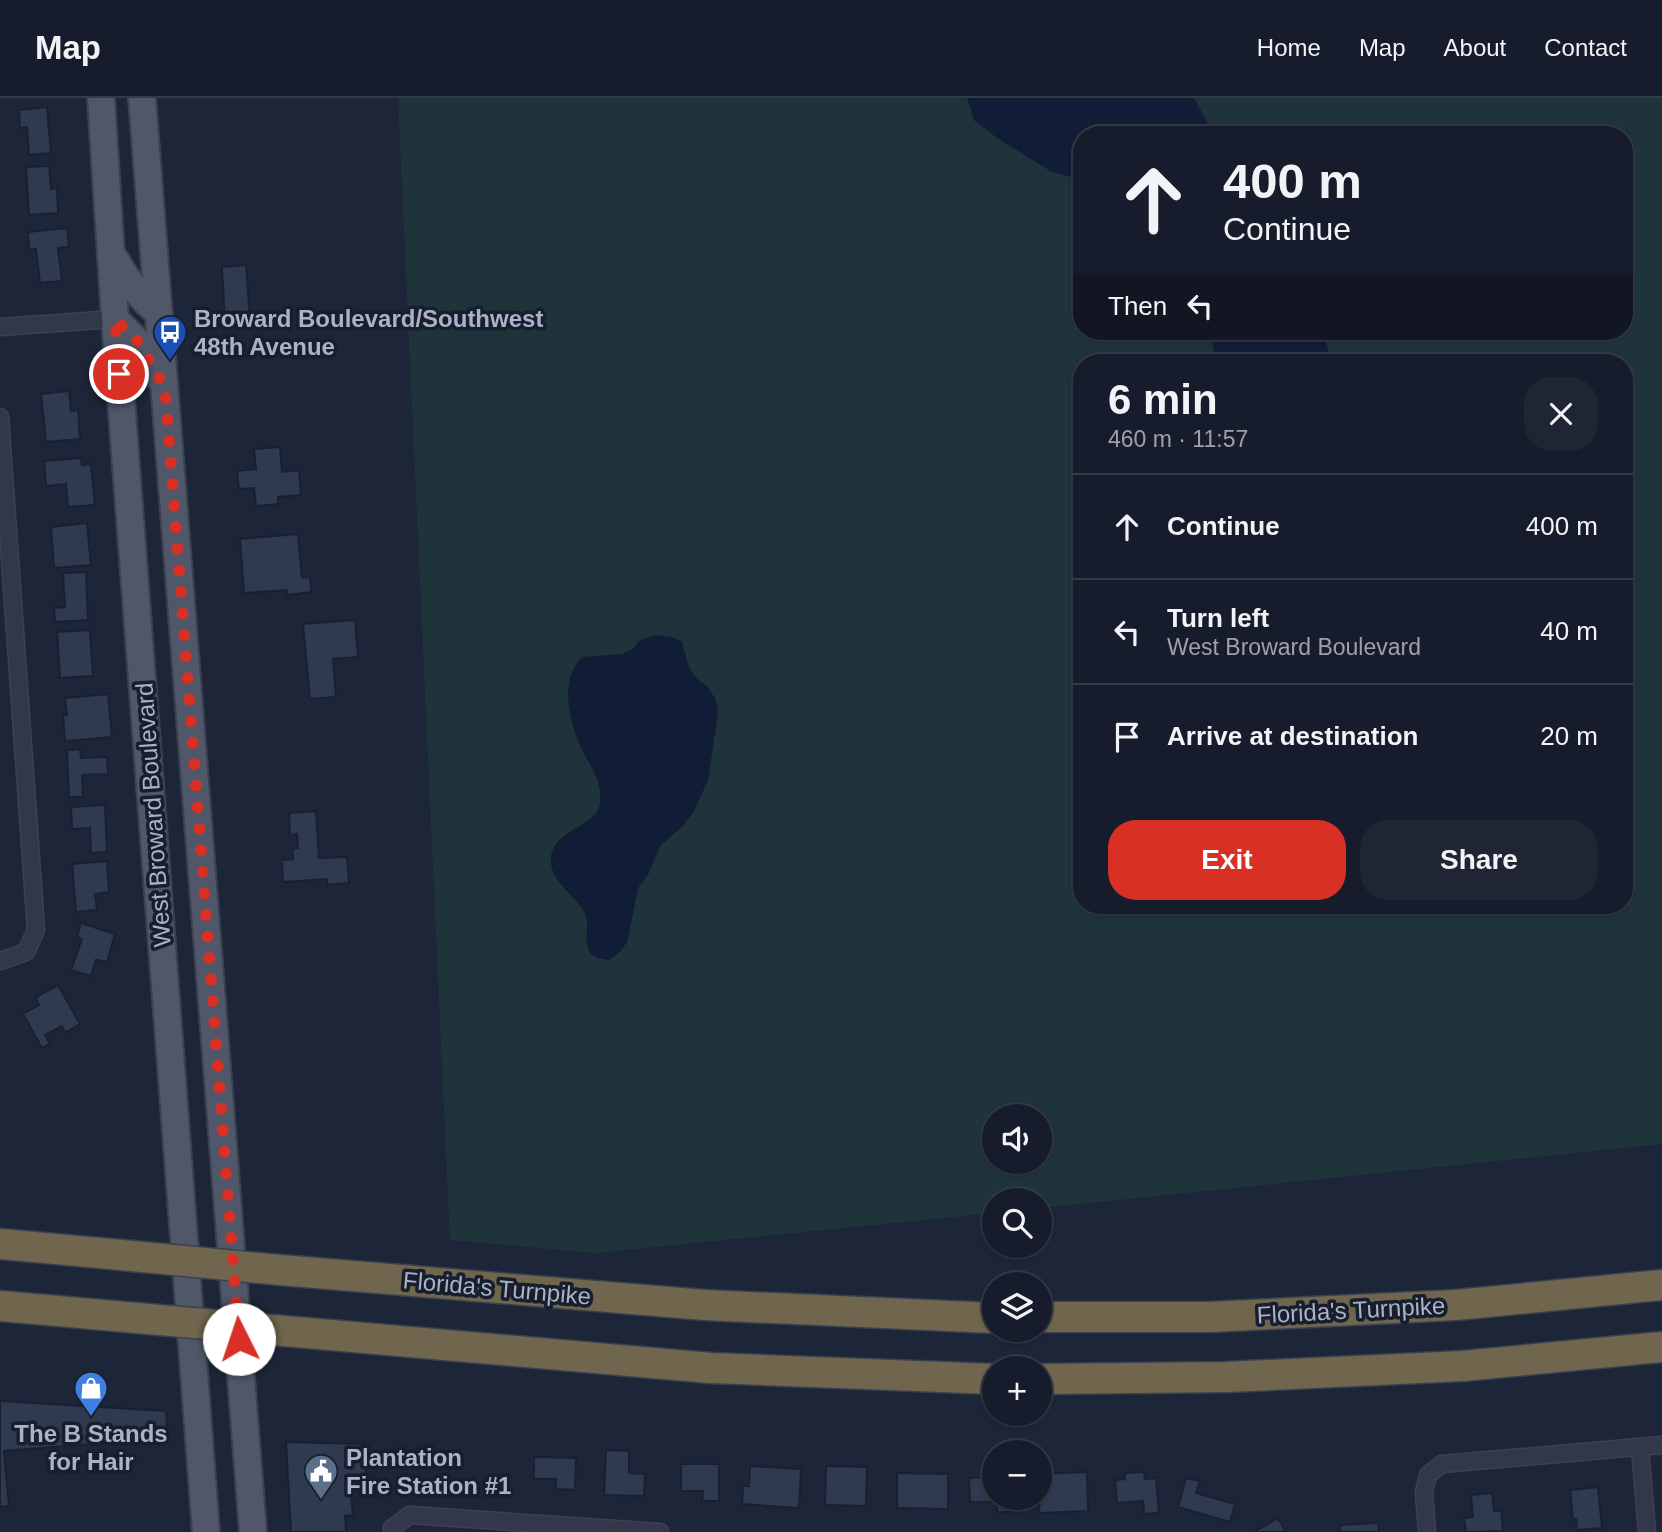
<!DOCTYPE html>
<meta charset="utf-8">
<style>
:root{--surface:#161c2b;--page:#1f2533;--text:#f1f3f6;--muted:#9ea1a9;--line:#353a47;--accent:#d93025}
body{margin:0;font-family:Arial,sans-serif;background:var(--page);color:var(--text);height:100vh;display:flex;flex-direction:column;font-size:26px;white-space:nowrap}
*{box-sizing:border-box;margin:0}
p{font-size:23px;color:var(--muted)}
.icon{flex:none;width:38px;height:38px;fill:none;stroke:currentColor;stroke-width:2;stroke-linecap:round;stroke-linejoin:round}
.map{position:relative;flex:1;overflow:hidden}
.side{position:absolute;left:1073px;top:256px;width:560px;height:560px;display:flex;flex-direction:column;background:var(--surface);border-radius:28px;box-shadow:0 2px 5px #0004,0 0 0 2px var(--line)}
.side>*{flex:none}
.banner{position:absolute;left:1073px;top:28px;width:560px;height:214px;border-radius:28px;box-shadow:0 2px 5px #0004,0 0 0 2px var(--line);background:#161c2b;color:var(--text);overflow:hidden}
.buttons{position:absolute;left:982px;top:1006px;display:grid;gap:14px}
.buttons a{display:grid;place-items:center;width:70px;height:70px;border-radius:50%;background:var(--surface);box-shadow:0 2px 5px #0004,0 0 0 2px var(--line);font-size:35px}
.pin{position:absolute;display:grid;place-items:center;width:60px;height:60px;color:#fff;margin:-30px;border:4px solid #fff;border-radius:50%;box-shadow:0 2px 7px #0007}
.me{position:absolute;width:77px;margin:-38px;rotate:356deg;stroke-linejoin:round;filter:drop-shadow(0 0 5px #0008)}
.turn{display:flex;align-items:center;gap:24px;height:147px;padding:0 35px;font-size:32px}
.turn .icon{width:91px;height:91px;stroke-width:2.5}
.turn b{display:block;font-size:49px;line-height:60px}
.then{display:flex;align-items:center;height:66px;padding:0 35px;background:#0003;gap:14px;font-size:26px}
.round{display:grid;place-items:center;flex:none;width:74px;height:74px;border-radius:28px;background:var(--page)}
.head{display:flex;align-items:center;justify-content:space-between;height:119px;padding:0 35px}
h1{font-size:42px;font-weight:700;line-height:52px}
.primary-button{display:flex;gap:14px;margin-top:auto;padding:14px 35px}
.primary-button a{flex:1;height:80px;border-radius:28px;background:var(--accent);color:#fff;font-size:28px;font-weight:700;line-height:80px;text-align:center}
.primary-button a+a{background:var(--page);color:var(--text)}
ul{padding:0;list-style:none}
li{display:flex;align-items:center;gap:21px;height:105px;padding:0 35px;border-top:2px solid var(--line)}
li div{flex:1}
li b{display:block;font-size:26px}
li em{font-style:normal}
header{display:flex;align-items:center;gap:42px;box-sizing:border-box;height:98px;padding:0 35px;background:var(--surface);border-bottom:2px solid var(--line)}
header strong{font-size:33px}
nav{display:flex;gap:38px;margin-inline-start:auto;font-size:24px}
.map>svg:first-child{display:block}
</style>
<header>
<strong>Map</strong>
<nav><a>Home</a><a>Map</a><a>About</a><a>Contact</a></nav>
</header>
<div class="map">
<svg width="1662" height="1434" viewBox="0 0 1662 1434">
<rect width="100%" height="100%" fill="#1d2639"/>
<path fill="#1f343a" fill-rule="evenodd" d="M 398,0 L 1662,0 L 1662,1046 L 1040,1110 L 1040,1102 L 994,1102 L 994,1115 L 596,1155 L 450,1142 ZM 1082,37 L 1624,37 L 1624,233 L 1082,233 ZM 1082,264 L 1624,264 L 1624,807 L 1082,807 ZM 994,1018 L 1040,1018 L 1040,1064 L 994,1064 Z"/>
<path fill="#111c36" d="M 967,0 L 1194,0 L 1214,37 L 1082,37 L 1081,77 L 1072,79 L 1052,74 L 997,40 L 974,22 Z
M 1211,233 L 1322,233 L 1328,250 L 1329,264 L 1215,264 Z
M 655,537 L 672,539 L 682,544 L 689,569 L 696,580 L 708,589 L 716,602 L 718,615 L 708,682 L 694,713 L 684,727 L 660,748 L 648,777 L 638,790 L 628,842 L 622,852 L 609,862 C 602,861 594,860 590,854 C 582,841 592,825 583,812 C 573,795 548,782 551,758 C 556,729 597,730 600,705 C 603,680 585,662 577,640 C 568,614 561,580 582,559 L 622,556 L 633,551 L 639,543 Z"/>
<path fill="#2f3950" stroke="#19202f" stroke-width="2" d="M 47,9 L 51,55 L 29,57 L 27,29 L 20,30 L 19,12 Z
M 49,68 L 51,91 L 57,90 L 58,115 L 29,117 L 26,69 Z
M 67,130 L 69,149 L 58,150 L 62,183 L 40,185 L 36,151 L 29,152 L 28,134 Z
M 246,167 L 250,222 L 225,223 L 222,169 Z
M 69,293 L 71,313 L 78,312 L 80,341 L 46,344 L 41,296 Z
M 280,349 L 282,374 L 299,372 L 301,397 L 278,399 L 278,406 L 256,408 L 254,390 L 239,391 L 237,373 L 256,371 L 254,351 Z
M 81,360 L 82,367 L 91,366 L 95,407 L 68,409 L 66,386 L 46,388 L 44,363 Z
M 87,425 L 91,467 L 54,470 L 51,429 Z
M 298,436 L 302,480 L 310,479 L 311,494 L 287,497 L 287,492 L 244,495 L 240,441 Z
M 86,474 L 88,522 L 55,524 L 54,510 L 65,509 L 63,475 Z
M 355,522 L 358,559 L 333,561 L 336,599 L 310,601 L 303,526 Z
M 90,532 L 93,578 L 60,580 L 57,534 Z
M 108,596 L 112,639 L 65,643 L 63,617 L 67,617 L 65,600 Z
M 80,651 L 81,660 L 107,659 L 108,676 L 82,677 L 83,699 L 69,699 L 67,652 Z
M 105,707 L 107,754 L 91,755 L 90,730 L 72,731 L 71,709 Z
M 316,713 L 319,760 L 347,759 L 349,785 L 327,787 L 327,781 L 283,784 L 282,762 L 293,761 L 293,751 L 298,750 L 297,736 L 290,737 L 289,715 Z
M 107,763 L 109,794 L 95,796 L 97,812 L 76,814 L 72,766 Z
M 81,825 L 115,836 L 107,864 L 96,862 L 91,878 L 71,872 L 82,841 L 77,839 Z
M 58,887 L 80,926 L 65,935 L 62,928 L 45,937 L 50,946 L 42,950 L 23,916 L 39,907 L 36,899 Z
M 0,1303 L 166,1313 L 168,1340 L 4,1353 L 9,1408 L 0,1409 Z
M 286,1344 L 363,1346 L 367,1383 L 350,1389 L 353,1417 L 345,1418 L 346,1434 L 291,1434 Z
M 606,1352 L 629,1353 L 629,1375 L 645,1376 L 644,1398 L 604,1397 Z
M 534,1359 L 576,1360 L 575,1392 L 556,1391 L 556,1381 L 534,1381 Z
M 681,1366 L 719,1366 L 719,1403 L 702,1403 L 703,1393 L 681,1393 Z
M 750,1368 L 801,1371 L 799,1410 L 742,1406 L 743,1388 L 749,1388 Z
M 826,1368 L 867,1369 L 866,1408 L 825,1407 Z
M 1087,1374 L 1088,1413 L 1039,1415 L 1040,1376 Z
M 1144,1374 L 1145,1381 L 1156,1380 L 1159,1415 L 1144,1416 L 1143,1403 L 1117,1405 L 1115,1382 L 1125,1381 L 1125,1375 Z
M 897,1375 L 948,1376 L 948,1411 L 897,1410 Z
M 994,1379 L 994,1400 L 1010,1400 L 1010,1414 L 997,1414 L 997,1404 L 970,1404 L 969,1380 Z
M 1186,1380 L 1200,1383 L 1196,1395 L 1235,1406 L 1230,1424 L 1178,1409 Z
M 1598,1389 L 1602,1430 L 1577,1432 L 1576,1421 L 1573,1422 L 1570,1392 Z
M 1492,1395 L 1494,1413 L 1501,1413 L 1503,1433 L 1466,1434 L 1464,1420 L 1473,1419 L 1471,1397 Z
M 1278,1420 L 1286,1434 L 1254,1434 Z
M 1378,1425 L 1379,1434 L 1340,1434 L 1340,1427 Z"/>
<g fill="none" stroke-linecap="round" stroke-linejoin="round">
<defs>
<path id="street" d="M 0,229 L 115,221
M 0,319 L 36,832 L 26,854 L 0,863
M 1640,1350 L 1647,1434
M 392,1434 L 392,1430 L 410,1417 L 660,1434
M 1427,1434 L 1424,1394 L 1428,1377 L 1442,1366 L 1662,1347"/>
<path id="primary" d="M 101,0 L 115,221 L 206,1434
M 142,0 L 253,1434
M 115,161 C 128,183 139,200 159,215
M 115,221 L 139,245 L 163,285"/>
<path id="highway" d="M 0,1146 L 132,1158
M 280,1172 L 705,1207 L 994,1220
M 0,1208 L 137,1220
M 1040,1219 L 1209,1219 L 1456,1207 L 1662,1187
M 284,1233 L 711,1270 L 994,1281
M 1040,1281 L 1226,1279 L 1463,1268 L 1662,1249"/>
</defs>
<use href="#street" stroke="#3b4152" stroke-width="19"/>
<use href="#primary" stroke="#3b4152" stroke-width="30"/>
<use href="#highway" stroke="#394050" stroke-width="33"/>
<use href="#street" stroke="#313849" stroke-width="16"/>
<use href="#primary" stroke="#4f5769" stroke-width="26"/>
<use href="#highway" stroke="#70664d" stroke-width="30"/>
<defs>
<path id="highway-bridge" d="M 132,1158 L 280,1172
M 137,1220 L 284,1233"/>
</defs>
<use href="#highway-bridge" stroke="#394050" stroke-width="33" stroke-linecap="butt"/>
<use href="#highway-bridge" stroke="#70664d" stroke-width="30"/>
</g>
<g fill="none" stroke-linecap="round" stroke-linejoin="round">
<path stroke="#d93025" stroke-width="12" stroke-dasharray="0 21.6" d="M 119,276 L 115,221 L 139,245 L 165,290 L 239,1241"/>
</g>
<defs>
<symbol id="bus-pin" viewBox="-11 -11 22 30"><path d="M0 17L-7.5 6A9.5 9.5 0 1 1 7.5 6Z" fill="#1a4fb4" stroke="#171e2d"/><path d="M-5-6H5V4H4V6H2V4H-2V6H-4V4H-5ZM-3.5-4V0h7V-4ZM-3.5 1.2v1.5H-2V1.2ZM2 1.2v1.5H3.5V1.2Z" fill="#fff"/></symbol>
<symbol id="shop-pin" viewBox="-11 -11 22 30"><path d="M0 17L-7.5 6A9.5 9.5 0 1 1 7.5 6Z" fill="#3f7fe0" stroke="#171e2d"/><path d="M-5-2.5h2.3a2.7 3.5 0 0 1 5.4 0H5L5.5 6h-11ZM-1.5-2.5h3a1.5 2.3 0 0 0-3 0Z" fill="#fff"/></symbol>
<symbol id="civic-pin" viewBox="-11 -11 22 30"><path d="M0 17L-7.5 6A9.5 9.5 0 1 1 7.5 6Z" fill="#5c6f8a" stroke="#171e2d"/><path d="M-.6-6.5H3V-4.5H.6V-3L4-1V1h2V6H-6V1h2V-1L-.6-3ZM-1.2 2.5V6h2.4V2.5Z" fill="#fff"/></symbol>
</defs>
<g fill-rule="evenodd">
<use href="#bus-pin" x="151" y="215" width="38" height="52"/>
<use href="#shop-pin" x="72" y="1271" width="38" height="52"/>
<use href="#civic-pin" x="302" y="1354" width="38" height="52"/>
</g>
<g text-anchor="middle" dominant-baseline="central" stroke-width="7" stroke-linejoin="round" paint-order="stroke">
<g font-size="24" font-weight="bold" fill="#abb2c6" stroke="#171e2d" text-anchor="start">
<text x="194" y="220">Broward Boulevard/Southwest<tspan x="194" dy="28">48th Avenue</tspan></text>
<text x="91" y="1335" text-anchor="middle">The B Stands<tspan x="91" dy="28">for Hair</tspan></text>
<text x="346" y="1359">Plantation<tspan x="346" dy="28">Fire Station #1</tspan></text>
</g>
<g font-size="24" fill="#abb2c6" stroke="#171e2d">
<text transform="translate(153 717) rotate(-94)">West Broward Boulevard</text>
<text transform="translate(497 1190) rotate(5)">Florida's Turnpike</text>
<text transform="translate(1351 1212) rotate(-3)">Florida's Turnpike</text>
</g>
</g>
</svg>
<div class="buttons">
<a><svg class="icon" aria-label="sound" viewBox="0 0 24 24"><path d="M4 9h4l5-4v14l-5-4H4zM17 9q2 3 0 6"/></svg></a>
<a><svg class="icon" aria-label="search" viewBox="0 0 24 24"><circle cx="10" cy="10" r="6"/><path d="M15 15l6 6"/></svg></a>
<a><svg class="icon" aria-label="layers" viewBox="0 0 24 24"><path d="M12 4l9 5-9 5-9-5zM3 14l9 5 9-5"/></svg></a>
<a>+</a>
<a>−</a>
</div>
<div class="pin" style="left:119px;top:276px;background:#d93025"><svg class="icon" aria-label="arrive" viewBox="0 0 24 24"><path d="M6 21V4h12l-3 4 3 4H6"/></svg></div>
<svg class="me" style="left:239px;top:1241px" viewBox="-20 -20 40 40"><circle r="19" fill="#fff"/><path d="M0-13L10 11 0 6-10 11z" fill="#d93025"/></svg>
<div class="banner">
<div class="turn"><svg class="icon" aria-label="ahead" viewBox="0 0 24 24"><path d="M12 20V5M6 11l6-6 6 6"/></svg><div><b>400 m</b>Continue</div></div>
<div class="then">Then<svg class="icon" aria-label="left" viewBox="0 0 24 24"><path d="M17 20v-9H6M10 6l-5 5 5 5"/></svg></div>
</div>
<section class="side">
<div class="head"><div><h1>6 min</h1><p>460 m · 11:57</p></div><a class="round"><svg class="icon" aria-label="close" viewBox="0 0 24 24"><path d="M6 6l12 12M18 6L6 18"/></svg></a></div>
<ul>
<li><svg class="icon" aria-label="ahead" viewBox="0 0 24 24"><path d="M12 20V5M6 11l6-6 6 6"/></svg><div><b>Continue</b></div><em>400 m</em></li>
<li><svg class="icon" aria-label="left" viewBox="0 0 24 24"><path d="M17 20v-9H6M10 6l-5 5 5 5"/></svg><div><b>Turn left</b><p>West Broward Boulevard</p></div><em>40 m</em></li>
<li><svg class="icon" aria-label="arrive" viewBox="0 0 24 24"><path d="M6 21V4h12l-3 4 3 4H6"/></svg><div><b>Arrive at destination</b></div><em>20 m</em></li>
</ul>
<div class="primary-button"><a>Exit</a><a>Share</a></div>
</section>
</div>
